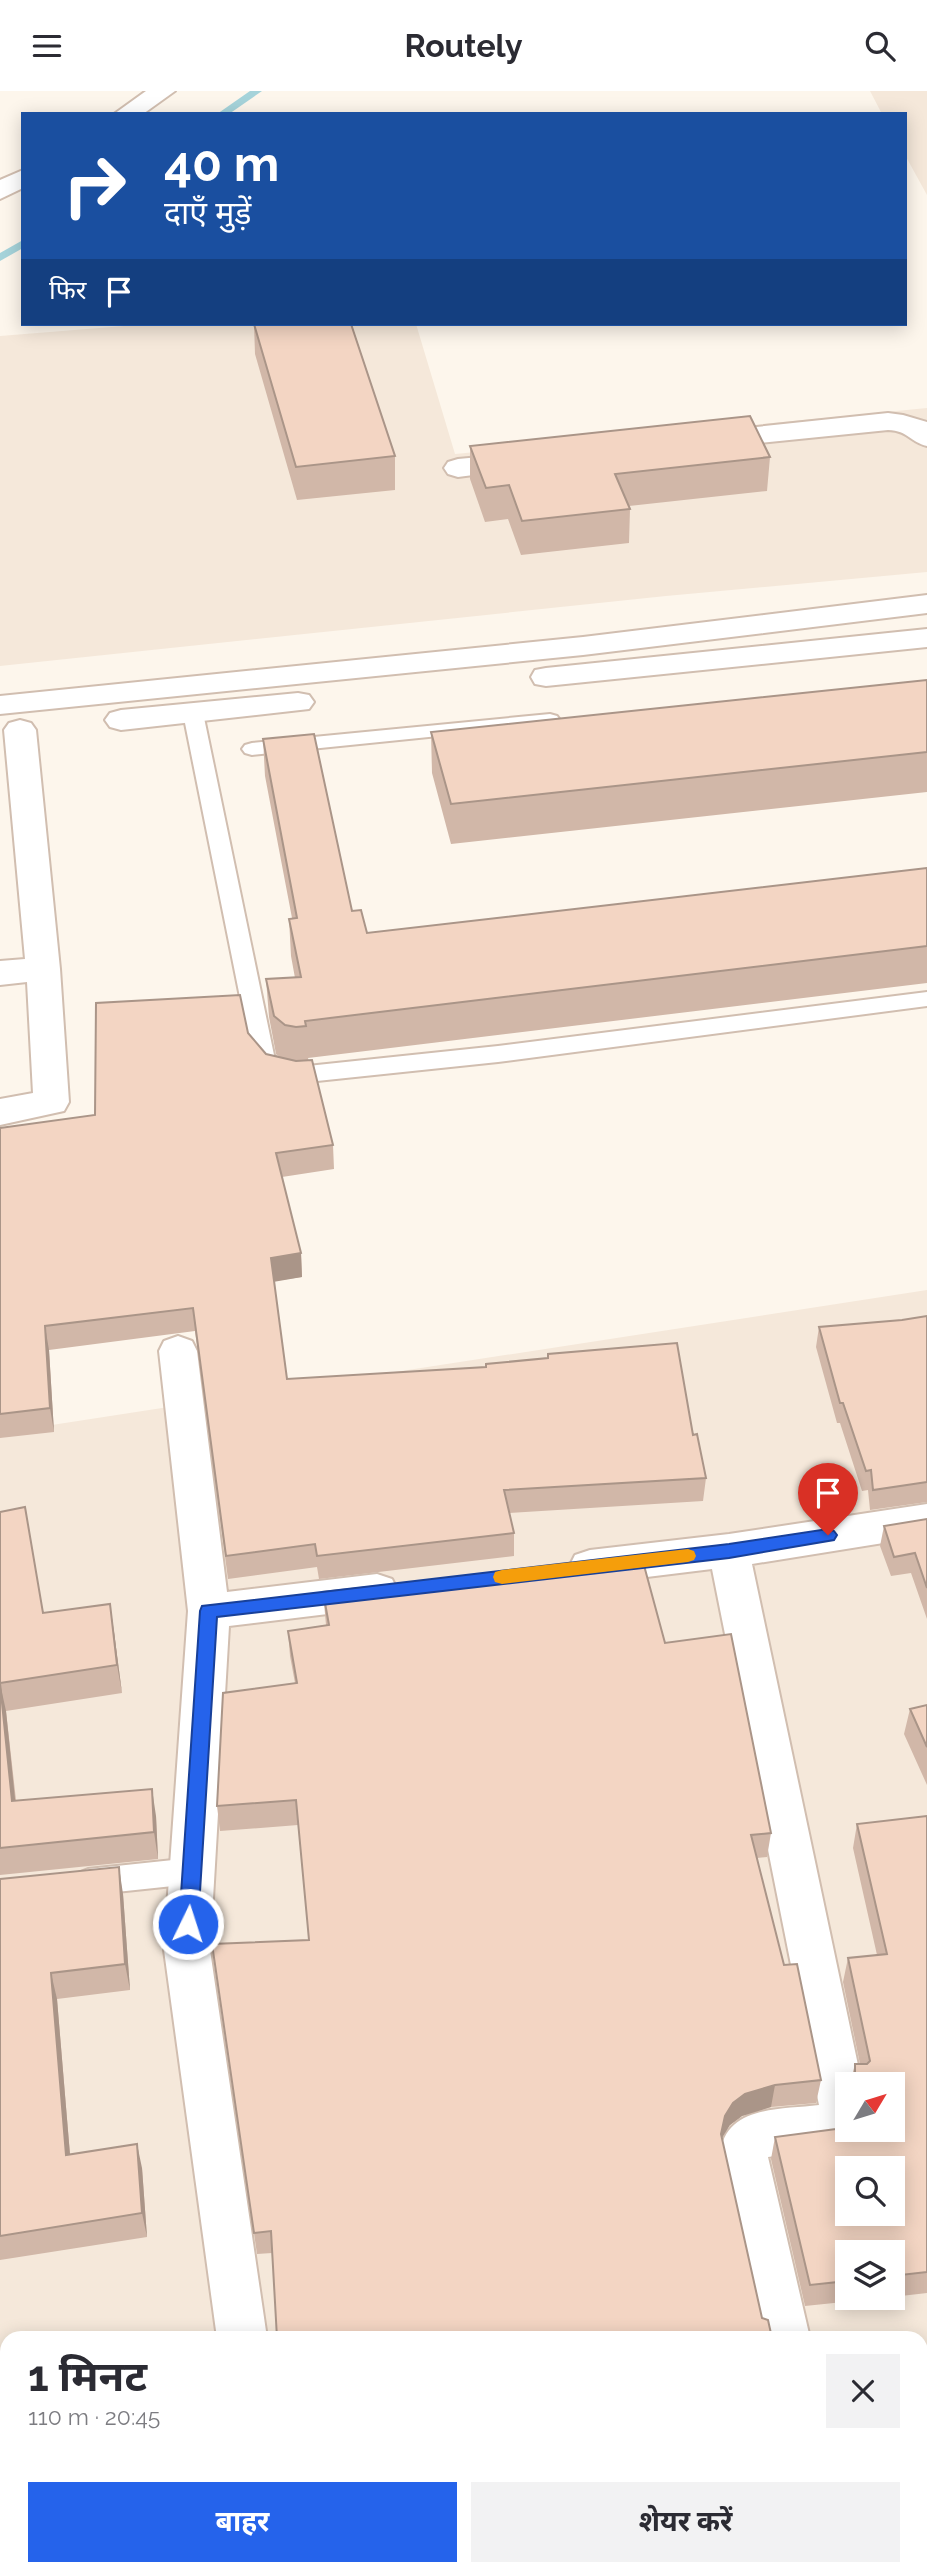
<!DOCTYPE html>
<html lang="hi">
<meta charset="utf-8">
<style>
:root{--surface:#fff;--page:#f2f2f3;--text:#2b2b33;--muted:#7c7c81;--accent:#2563eb}
body{margin:0;font-family:Raleway,"Noto Sans Devanagari",sans-serif;background:var(--page);color:var(--text);height:100vh;display:flex;flex-direction:column;font-size:26px;white-space:nowrap}
*{box-sizing:border-box;margin:0}
p{font-size:23px;color:var(--muted)}
.icon{flex:none;width:38px;height:38px;fill:none;stroke:currentColor;stroke-width:2;stroke-linecap:round;stroke-linejoin:round}
.map{position:relative;flex:1;overflow:hidden}
.side{position:absolute;left:0px;top:2240px;width:928px;height:245px;display:flex;flex-direction:column;background:var(--surface);border-radius:21px 21px 0 0;box-shadow:0 4px 18px #0003}
.side>*{flex:none}
.hud{position:absolute;left:21px;top:21px;width:886px;height:214px;border-radius:0px;box-shadow:0 4px 18px #0003;background:#1a4fa0;color:#fff;overflow:hidden}
.needle{width:46px;rotate:52deg}
.tools{position:absolute;left:835px;top:1981px;display:grid;gap:14px}
.tools a{display:grid;place-items:center;width:70px;height:70px;border-radius:0px;background:var(--surface);box-shadow:0 4px 18px #0003;font-size:35px}
.pin{position:absolute;display:grid;place-items:center;width:60px;height:60px;color:#fff;margin:-72px -30px;border-radius:50% 50% 50% 0;rotate:-45deg;box-shadow:0 0 7px #0007}
.pin .icon{rotate:45deg}
.me{position:absolute;width:77px;margin:-38px;rotate:4deg;stroke-linejoin:round;filter:drop-shadow(0 0 5px #0008)}
.turn{display:flex;align-items:center;gap:24px;height:147px;padding:0 28px;font-size:32px}
.turn .icon{width:91px;height:91px;stroke-width:2.5}
.turn b{display:block;font-size:49px;line-height:60px}
.then{display:flex;align-items:center;height:66px;padding:0 28px;background:#0003;gap:14px;font-size:26px}
.round{display:grid;place-items:center;flex:none;width:74px;height:74px;border-radius:0px;background:var(--page)}
.summary{display:flex;align-items:center;justify-content:space-between;height:119px;padding:0 28px}
h1{font-size:42px;font-weight:700;line-height:52px}
.action{display:flex;gap:14px;margin-top:auto;padding:14px 28px}
.action a{flex:1;height:80px;border-radius:0px;background:var(--accent);color:#fff;font-size:28px;font-weight:700;line-height:80px;text-align:center}
.action a+a{background:var(--page);color:var(--text)}
header{display:flex;justify-content:space-between;align-items:center;height:91px;padding:0 28px;background:var(--surface);font-size:32px;font-weight:700}
.map>svg:first-child{display:block}
</style>
<header><svg class="icon" aria-label="menu" viewBox="0 0 24 24"><path d="M4 6h16M4 12h16M4 18h16"/></svg>Routely<svg class="icon" aria-label="search" viewBox="0 0 24 24"><circle cx="10" cy="10" r="6"/><path d="M15 15l6 6"/></svg></header>
<div class="map">
<svg width="927" height="2485" viewBox="0 0 927 2485">
<rect width="100%" height="100%" fill="#fdf6ec"/>
<path fill="#f5e8da" fill-rule="evenodd" d="M 870,0 L 927,0 L 927,104 L 905,64 L 905,23 L 882,23 Z
M 149,233 L 416,233 L 455,363 L 927,317 L 927,481 L 666,505 L 0,575 L 0,245 Z
M 927,1199 L 927,2485 L 0,2485 L 0,1342 ZM 847,1993 L 892,1993 L 892,2039 L 847,2039 ZM 847,2077 L 892,2077 L 892,2123 L 847,2123 ZM 847,2161 L 892,2161 L 892,2207 L 847,2207 ZM 7,2247 L 920,2247 L 920,2478 L 7,2478 Z"/>
<g fill="none" stroke-linecap="round" stroke-linejoin="round">
<path fill="#a5d3da" fill-rule="evenodd" d="M 250,0 L 262,0 L 229,23 L 217,23 Z
M 23,149 L 23,157 L 0,170 L 0,162 Z"/>
<defs>
<path id="service" d="M 193,616 L 200,618 L 203,622 L 274,964 L 286,974 L 298,976 L 498,955 L 927,901 L 927,915 L 498,971 L 298,992 L 270,985 L 252,966 L 183,622 L 186,618 Z
M 550,623 L 557,625 L 560,629 L 557,633 L 252,664 L 245,662 L 242,658 L 245,654 L 252,652 Z
M 192,1767 L 202,1771 L 206,1780 L 202,1789 L 192,1793 L 88,1804 L 78,1800 L 74,1791 L 78,1782 L 88,1778 Z"/>
<path id="minor" d="M 146,0 L 175,0 L 143,23 L 114,23 Z
M 23,79 L 23,97 L 0,108 L 0,89 Z
M 888,322 L 903,324 L 927,331 L 927,355 C 910,351 909,340 888,339 L 709,357 L 699,355 L 695,349 L 699,343 L 709,341 Z
M 524,362 L 534,364 L 538,370 L 534,376 L 458,386 L 448,383 L 444,377 L 448,371 L 458,368 Z
M 927,504 L 927,522 L 583,564 L 0,623 L 0,605 L 583,546 Z
M 927,538 L 927,556 L 546,595 L 535,593 L 531,586 L 535,579 L 546,577 Z
M 298,602 L 309,604 L 314,611 L 309,618 L 121,639 L 110,636 L 105,629 L 110,622 L 121,619 Z
M 20,629 L 31,632 L 36,639 L 60,878 L 69,1011 L 64,1020 L 0,1034 L 0,1008 L 33,1002 L 27,891 L 0,894 L 0,870 L 25,868 L 4,639 L 9,632 Z
M 178,1245 L 192,1250 L 197,1260 L 227,1501 L 377,1483 L 392,1488 L 398,1500 L 392,1512 L 377,1517 L 229,1535 L 210,1859 L 267,2247 L 217,2247 L 164,1859 L 188,1520 L 159,1260 L 164,1250 Z
M 927,1413 L 927,1445 L 752,1473 L 862,1993 L 847,1993 L 847,2039 L 859,2039 C 843,2064 796,2062 768,2066 L 810,2247 L 760,2247 L 720,2065 C 724,2014 779,2019 819,2014 L 712,1478 L 590,1493 L 575,1488 L 569,1476 L 575,1464 L 590,1459 L 729,1443 Z
M 249,2478 L 301,2478 L 303,2485 L 249,2485 Z
M 812,2478 L 864,2478 L 866,2485 L 812,2485 Z"/>
</defs>
<use href="#service" stroke="#d1beb0" stroke-width="4"/>
<use href="#minor" stroke="#d1beb0" stroke-width="4"/>
<use href="#service" fill="#fff" fill-rule="evenodd"/>
<use href="#minor" fill="#fff" fill-rule="evenodd"/>
</g>
<path fill="#d1b7a8" d="M 254,233 L 351,233 L 395,365 L 395,399 L 297,409 L 255,263 Z
M 470,355 L 770,366 L 767,400 L 629,415 L 630,418 L 629,452 L 521,464 L 508,428 L 485,431 L 470,388 Z
M 927,589 L 927,701 L 451,753 L 432,682 L 431,641 Z
M 263,648 L 352,820 L 367,842 L 927,777 L 927,892 L 308,967 L 333,1054 L 334,1078 L 282,1086 L 301,1162 L 302,1186 L 274,1190 L 287,1288 L 486,1276 L 486,1273 L 547,1267 L 548,1263 L 693,1344 L 706,1387 L 703,1410 L 509,1422 L 514,1442 L 514,1465 L 319,1488 L 317,1476 L 228,1488 L 195,1240 L 49,1259 L 54,1341 L 0,1347 L 0,1037 L 95,1024 L 248,942 L 266,963 L 281,967 L 276,963 L 269,926 L 266,888 L 295,887 L 291,865 L 289,828 L 292,827 L 265,685 Z
M 927,1225 L 927,1411 L 870,1419 L 868,1399 L 862,1400 L 840,1332 L 837,1332 L 816,1256 L 819,1236 L 902,1229 Z
M 0,1421 L 44,1522 L 114,1541 L 122,1602 L 6,1620 L 16,1709 L 156,1725 L 158,1768 L 0,1784 Z
M 927,1428 L 927,1528 L 911,1482 L 891,1485 L 880,1455 L 884,1435 Z
M 323,1501 L 665,1552 L 771,1742 L 767,1766 L 757,1767 L 784,1874 L 821,1989 L 816,2012 L 771,2016 L 742,2025 L 730,2034 L 272,2162 L 257,2163 L 212,1853 L 309,1849 L 298,1734 L 220,1740 L 217,1715 L 295,1592 L 290,1565 L 288,1540 L 326,1534 Z
M 927,1614 L 927,1694 L 904,1643 L 910,1618 Z
M 927,1725 L 927,2202 L 892,2206 L 892,2161 L 847,2161 L 847,2207 L 882,2207 L 805,2215 L 771,2068 L 775,2046 L 847,2039 L 892,1993 L 850,1993 L 855,1973 L 860,1973 L 843,1891 L 848,1867 L 877,1864 L 853,1757 L 857,1733 Z
M 0,1788 L 123,1803 L 130,1899 L 57,1908 L 70,2063 L 142,2077 L 147,2146 L 0,2169 Z"/>
<path fill="#aa9588" d="M 301,1162 L 302,1186 L 273,1191 L 271,1167 Z
M 45,1235 L 49,1259 L 54,1341 L 50,1317 Z
M 110,1513 L 114,1541 L 122,1602 L 117,1574 Z
M 0,1592 L 6,1620 L 18,1737 L 12,1710 Z
M 152,1698 L 156,1725 L 158,1768 L 154,1741 Z
M 119,1776 L 123,1803 L 130,1899 L 125,1873 Z
M 51,1882 L 57,1908 L 72,2088 L 66,2064 Z
M 775,1994 L 771,2016 L 742,2025 L 730,2034 L 722,2047 L 721,2043 L 725,2025 L 733,2012 L 745,2003 Z
M 137,2053 L 142,2077 L 147,2146 L 142,2122 Z"/>
<path fill="#f3d5c3" stroke="#aa9588" stroke-width="2" fill-rule="evenodd" d="M 254,233 L 351,233 L 395,365 L 296,376 Z
M 750,325 L 770,366 L 615,383 L 630,418 L 522,430 L 509,394 L 486,397 L 470,355 Z
M 927,589 L 927,661 L 451,713 L 431,641 Z
M 314,643 L 352,820 L 361,819 L 367,842 L 927,777 L 927,855 L 305,930 L 306,935 L 296,936 L 285,934 L 274,925 L 266,888 L 301,886 L 289,828 L 297,827 L 263,648 Z
M 240,904 L 248,942 L 266,963 L 296,970 L 312,969 L 333,1054 L 276,1062 L 301,1162 L 271,1167 L 287,1288 L 486,1276 L 486,1273 L 548,1267 L 548,1263 L 677,1252 L 693,1344 L 697,1343 L 706,1387 L 504,1399 L 514,1442 L 317,1465 L 315,1453 L 226,1465 L 193,1217 L 45,1235 L 50,1317 L 0,1323 L 0,1037 L 95,1024 L 96,912 Z
M 927,1225 L 927,1391 L 873,1399 L 871,1379 L 866,1380 L 843,1312 L 840,1312 L 819,1236 L 902,1229 Z
M 25,1416 L 43,1522 L 110,1513 L 117,1574 L 0,1592 L 12,1710 L 152,1698 L 154,1741 L 0,1757 L 0,1421 Z
M 927,1428 L 927,1497 L 915,1462 L 894,1466 L 884,1435 Z
M 642,1467 L 665,1552 L 731,1543 L 771,1742 L 751,1744 L 784,1874 L 797,1873 L 821,1989 L 775,1994 L 745,2003 L 733,2012 L 725,2025 L 721,2043 L 762,2227 L 768,2229 L 772,2247 L 277,2247 L 271,2140 L 254,2142 L 212,1853 L 309,1849 L 296,1709 L 217,1715 L 223,1602 L 297,1592 L 288,1540 L 329,1534 L 323,1501 Z
M 927,1614 L 927,1656 L 910,1618 Z
M 927,1725 L 927,2181 L 892,2185 L 892,2161 L 847,2161 L 847,2190 L 810,2194 L 775,2046 L 836,2038 L 847,2032 L 847,2039 L 892,2039 L 892,1993 L 855,1993 L 855,1973 L 867,1973 L 870,1970 L 848,1867 L 887,1863 L 857,1733 ZM 847,2077 L 892,2077 L 892,2123 L 847,2123 Z
M 119,1776 L 125,1873 L 51,1882 L 66,2064 L 137,2053 L 142,2122 L 0,2145 L 0,1788 Z
M 7,2398 L 7,2478 L 218,2478 L 219,2485 L 0,2485 L 0,2399 Z
M 291,2478 L 809,2478 L 811,2485 L 292,2485 Z"/>
<path fill="#2563eb" stroke="#184099" stroke-width="2" d="M 828,1438 L 834,1440 L 837,1444 L 834,1449 L 729,1467 L 217,1526 L 198,1833 L 195,1839 L 188,1841 L 181,1839 L 179,1833 L 200,1520 L 202,1515 L 729,1453 Z"/>
<path fill="#f59e0b" d="M 688,1458 L 694,1460 L 696,1465 L 694,1469 L 688,1471 L 502,1493 L 495,1491 L 493,1486 L 495,1481 L 502,1479 Z"/>
</svg>
<div class="tools">
<a><svg class="needle" viewBox="-14 -14 28 28"><path d="M0-13l5 13h-10z" fill="#e53935"/><path d="M0 13l5-13h-10z" fill="#7c7c81"/></svg></a>
<a><svg class="icon" aria-label="search" viewBox="0 0 24 24"><circle cx="10" cy="10" r="6"/><path d="M15 15l6 6"/></svg></a>
<a><svg class="icon" aria-label="layers" viewBox="0 0 24 24"><path d="M12 4l9 5-9 5-9-5zM3 14l9 5 9-5"/></svg></a>
</div>
<div class="pin" style="left:828px;top:1444px;background:#d93025"><svg class="icon" aria-label="arrive" viewBox="0 0 24 24"><path d="M6 21V4h12l-3 4 3 4H6"/></svg></div>
<svg class="me" style="left:188px;top:1833px" viewBox="-20 -20 40 40"><circle r="17" fill="#2563eb" stroke="#fff" stroke-width="3"/><path d="M0-11L8 9 0 5-8 9z" fill="#fff"/></svg>
<div class="hud">
<div class="turn"><svg class="icon" aria-label="right" viewBox="0 0 24 24"><path d="M7 20v-9h11M14 6l5 5-5 5"/></svg><div><b>40 m</b>दाएँ मुड़ें</div></div>
<div class="then">फिर<svg class="icon" aria-label="arrive" viewBox="0 0 24 24"><path d="M6 21V4h12l-3 4 3 4H6"/></svg></div>
</div>
<section class="side">
<div class="summary"><div><h1>1 मिनट</h1><p>110 m · 20:45</p></div><a class="round"><svg class="icon" aria-label="close" viewBox="0 0 24 24"><path d="M6 6l12 12M18 6L6 18"/></svg></a></div>
<div class="action"><a>बाहर</a><a>शेयर करें</a></div>
</section>
</div>
